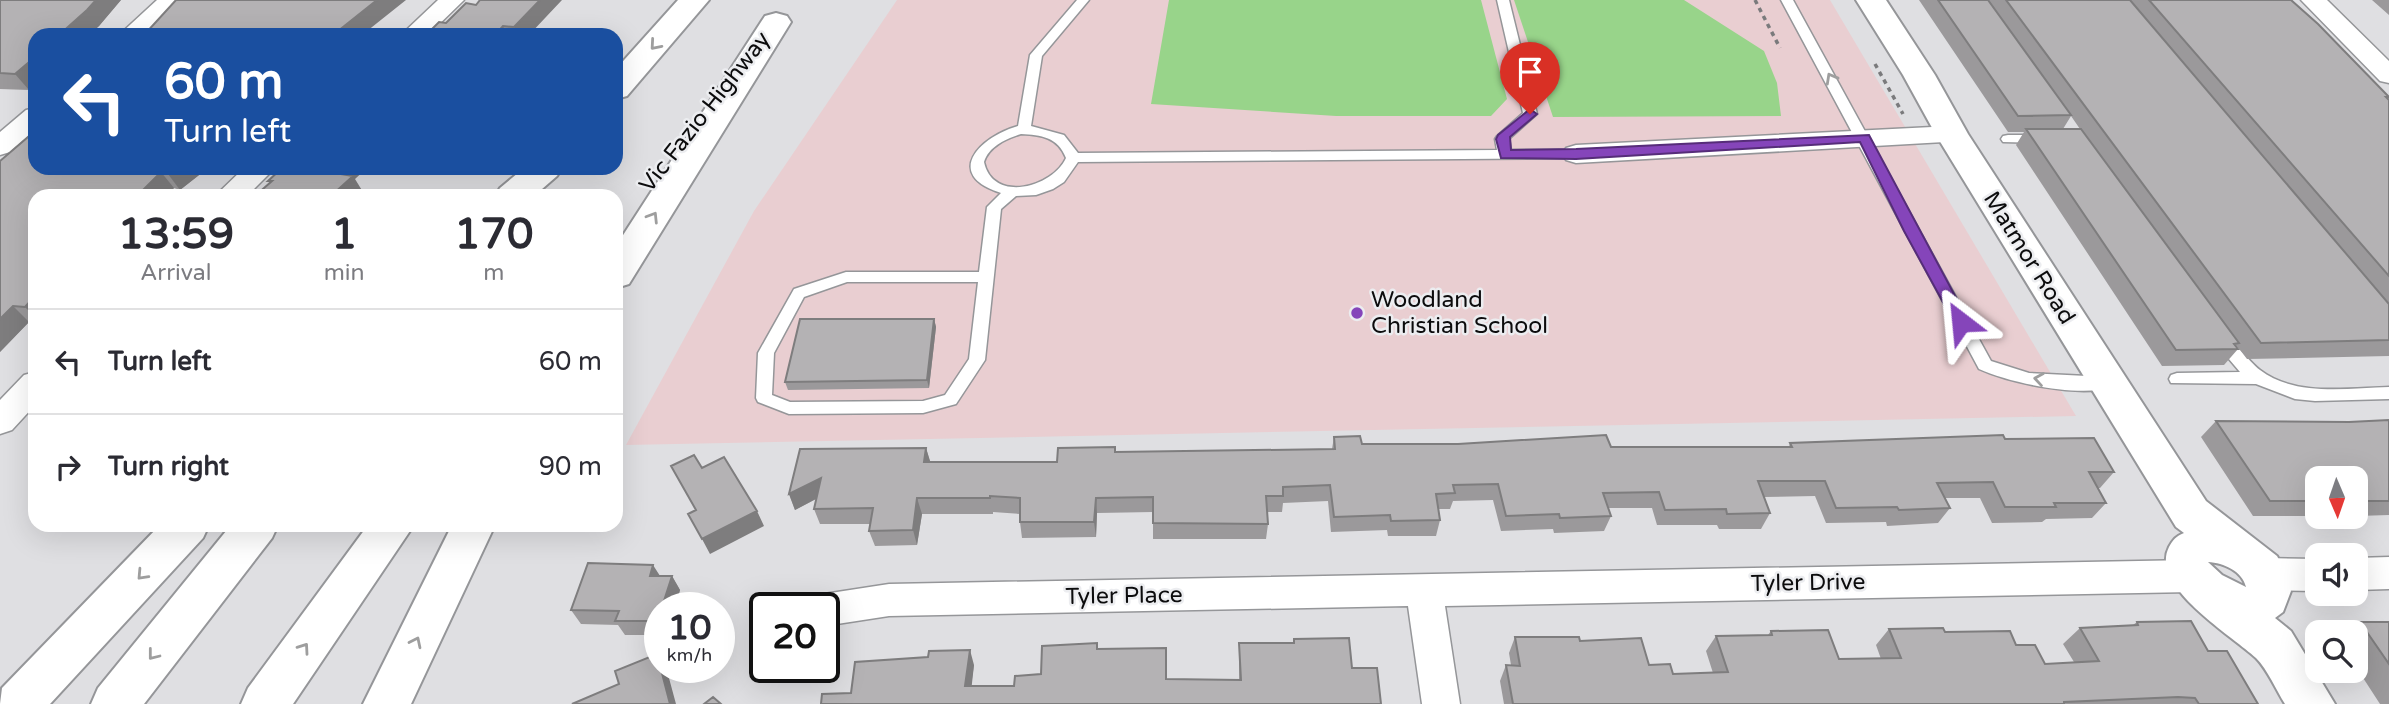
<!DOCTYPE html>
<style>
:root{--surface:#fff;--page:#f7f7f7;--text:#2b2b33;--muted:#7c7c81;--line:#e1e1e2}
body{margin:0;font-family:"Varela Round",sans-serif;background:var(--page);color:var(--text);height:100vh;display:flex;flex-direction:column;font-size:26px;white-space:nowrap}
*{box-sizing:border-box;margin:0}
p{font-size:23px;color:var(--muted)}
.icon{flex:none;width:38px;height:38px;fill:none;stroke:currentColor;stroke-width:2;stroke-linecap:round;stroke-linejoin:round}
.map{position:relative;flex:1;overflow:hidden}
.sheet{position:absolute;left:28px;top:189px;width:595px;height:343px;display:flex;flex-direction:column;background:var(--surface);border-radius:21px;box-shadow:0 7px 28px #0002}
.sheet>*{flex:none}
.top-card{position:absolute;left:28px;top:28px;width:595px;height:147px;border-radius:21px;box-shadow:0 7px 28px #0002;background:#1a4fa0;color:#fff;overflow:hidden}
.needle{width:46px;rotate:178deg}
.tools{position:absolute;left:2305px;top:466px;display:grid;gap:14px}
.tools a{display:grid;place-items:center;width:63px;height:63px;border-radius:14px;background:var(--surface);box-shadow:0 7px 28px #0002;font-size:35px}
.speed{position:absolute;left:644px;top:592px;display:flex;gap:14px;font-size:35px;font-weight:700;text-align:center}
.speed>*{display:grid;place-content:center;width:91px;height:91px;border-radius:50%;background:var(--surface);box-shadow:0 7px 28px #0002;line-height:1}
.speed small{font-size:18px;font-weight:400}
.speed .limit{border:4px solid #111;border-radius:10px;background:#fff;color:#111}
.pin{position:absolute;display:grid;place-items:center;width:60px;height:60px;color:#fff;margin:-72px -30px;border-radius:50% 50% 50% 0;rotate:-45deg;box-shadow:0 0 7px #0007}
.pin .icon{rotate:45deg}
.me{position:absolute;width:77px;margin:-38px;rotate:331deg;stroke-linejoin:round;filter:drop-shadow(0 0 5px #0008)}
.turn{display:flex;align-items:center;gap:24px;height:147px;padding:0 21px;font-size:32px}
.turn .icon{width:91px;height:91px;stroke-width:2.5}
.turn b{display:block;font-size:49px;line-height:60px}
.eta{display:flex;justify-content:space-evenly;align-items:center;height:119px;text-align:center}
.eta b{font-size:42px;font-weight:700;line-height:49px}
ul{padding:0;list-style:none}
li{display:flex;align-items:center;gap:21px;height:105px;padding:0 21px;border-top:2px solid var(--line)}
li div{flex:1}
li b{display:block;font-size:26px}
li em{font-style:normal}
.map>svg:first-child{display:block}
</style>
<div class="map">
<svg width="2389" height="704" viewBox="0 0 2389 704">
<rect width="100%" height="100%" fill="#dfdfe2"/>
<path fill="#e9ced1" d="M 897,0 L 1830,0 L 2076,416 L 626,445 L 754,211 Z"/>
<path fill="#98d48a" d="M 1169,0 L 1481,0 L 1507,99 L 1491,116 L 1336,116 L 1151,104 Z
M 1514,0 L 1684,0 L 1764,51 L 1777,83 L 1781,116 L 1553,117 Z"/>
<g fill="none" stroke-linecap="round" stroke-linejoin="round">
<defs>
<path id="lane" d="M 1077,0 L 1089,0 L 1042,56 L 1031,126 L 1064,135 L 1078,153 L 1497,150 L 1495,139 L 1497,136 L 1523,113 L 1497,0 L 1509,0 L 1537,114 L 1509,139 L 1511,150 L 1576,150 L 1583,154 L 1576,158 L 1078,162 L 1064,182 L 1053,189 L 1036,195 L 1016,196 L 1001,209 L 985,360 L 956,404 L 923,413 L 789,414 L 758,402 L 756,398 L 758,353 L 794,289 L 846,272 L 979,272 L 987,207 L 1001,193 C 943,175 979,137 1018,126 L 1030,55 ZM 1021,134 C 1041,135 1058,137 1066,158 C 1053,187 993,204 984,162 C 989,146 1006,139 1021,134 ZM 847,282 L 978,282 L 969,359 L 945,395 L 923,401 L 790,402 L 772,395 L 774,353 L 804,297 Z
M 1781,0 L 1793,0 L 1991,361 L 2029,373 L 2107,377 L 2113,379 L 2115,383 L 2113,387 C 2080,398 2010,383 1979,369 Z
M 2008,135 L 2039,135 L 2046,139 L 2039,143 L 2003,142 L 2001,139 L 2003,136 Z
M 2220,333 C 2232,337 2248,361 2260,370 C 2295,397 2348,388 2389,387 L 2389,399 L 2315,401 L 2295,399 L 2256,384 L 2171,383 L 2169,379 L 2171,375 L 2177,373 L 2240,372 L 2212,339 Z"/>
<path id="street" d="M 157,0 L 184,0 L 146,35 L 119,35 Z
M 438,0 L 464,0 L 428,35 L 401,35 Z
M 2301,0 L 2327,0 L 2389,61 L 2389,83 L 2380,81 Z
M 35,108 L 35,130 L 10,152 L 0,155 L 0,132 L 26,110 Z
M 1952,126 L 1962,129 L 1965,135 L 1962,141 L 1576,163 L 1566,160 L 1562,154 L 1566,148 L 1576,145 Z
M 244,168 L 275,168 L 247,196 L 215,196 Z
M 35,372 L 35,405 L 12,430 L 0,434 L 0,400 L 24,375 Z
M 2389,557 L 2389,589 L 2356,590 L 2356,558 Z
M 2265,558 L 2317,559 L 2317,591 L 2265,590 L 2252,585 L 2247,574 L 2252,563 Z
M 2192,560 L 2205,565 L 2210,576 L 2205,587 L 2192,592 L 1445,606 L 1460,704 L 1422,704 L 1408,606 L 889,616 L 824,626 L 824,607 L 807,607 L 811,598 L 824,594 L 889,584 Z"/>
<path id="secondary" d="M 1856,0 L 1886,0 L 1935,75 L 1968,134 L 2206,501 L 2277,556 L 2288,577 L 2291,591 L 2283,612 L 2275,618 L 2291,631 L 2335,704 L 2285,704 C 2276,690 2268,670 2256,658 C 2231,635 2149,586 2169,547 C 2173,540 2176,536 2184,533 L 2176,527 L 1936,135 L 1903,75 ZM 2208,562 C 2224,563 2242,571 2246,587 L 2222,575 Z"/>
<path id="highway" d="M 678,0 L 709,0 L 627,96 L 616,99 L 616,69 Z
M 776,13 L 787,16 L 791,22 L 629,284 L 616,288 L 616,246 L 761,22 L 765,16 Z
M 524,168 L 562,168 L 557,176 L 534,196 L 495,196 L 500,188 Z
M 160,525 L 209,525 L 203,538 L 50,704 L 0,704 L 2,688 Z
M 231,525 L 278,525 L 272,538 L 144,704 L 91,704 L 98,688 Z
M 368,525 L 414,525 L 293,704 L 241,704 L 248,688 Z
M 452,525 L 495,525 L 411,704 L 363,704 Z"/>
</defs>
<use href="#lane" stroke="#959699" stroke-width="3"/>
<use href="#street" stroke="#959699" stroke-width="3"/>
<use href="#secondary" stroke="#959699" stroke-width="4"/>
<use href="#highway" stroke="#959699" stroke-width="4"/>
<path stroke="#7a7a7c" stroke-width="3.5" stroke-dasharray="4.5 4.5" stroke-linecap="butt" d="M 1755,0 L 1780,48
M 1875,64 L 1903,114"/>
<use href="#lane" fill="#fff" fill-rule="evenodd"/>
<use href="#street" fill="#fff" fill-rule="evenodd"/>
<use href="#secondary" fill="#fff" fill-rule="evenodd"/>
<use href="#highway" fill="#fff" fill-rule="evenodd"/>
</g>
<path fill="#9b999b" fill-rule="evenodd" d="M 0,0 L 121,0 L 99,26 L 29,90 L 0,89 Z
M 1919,0 L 2291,0 L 2389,97 L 2388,98 L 2389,100 L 2389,356 L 2247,359 L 2237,346 L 2236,346 L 2238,349 L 2224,365 L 2162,366 L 2016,145 L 2024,132 L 2008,132 ZM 2071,116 L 2080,129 L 2063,129 Z
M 2372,0 L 2389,0 L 2389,15 Z
M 466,3 L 529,35 L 426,35 L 446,23 Z
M 35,131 L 208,168 L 180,190 L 174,188 L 166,196 L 35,196 L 35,322 L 29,322 L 0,352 Z
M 934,319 L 936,327 L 929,388 L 788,390 L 785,382 Z
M 2389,420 L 2389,515 L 2357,516 L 2317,516 L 2356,516 L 2356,478 L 2317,478 L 2317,516 L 2253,516 L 2201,437 L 2216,421 L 2349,422 Z
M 1334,437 L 1362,444 L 1611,447 L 1789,447 L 1790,443 L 2005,439 L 2114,472 L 2100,488 L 2097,488 L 2106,503 L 2092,518 L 2046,519 L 2042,522 L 1992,523 L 1980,498 L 1945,498 L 1950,508 L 1938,523 L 1887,526 L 1886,522 L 1826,523 L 1815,496 L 1764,497 L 1770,513 L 1761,529 L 1719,529 L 1717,525 L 1657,525 L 1652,508 L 1608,508 L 1611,516 L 1604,531 L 1554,533 L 1553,529 L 1501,531 L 1493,500 L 1453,501 L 1450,509 L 1438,509 L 1440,520 L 1436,536 L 1388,536 L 1387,530 L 1331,532 L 1328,501 L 1283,503 L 1282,512 L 1267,512 L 1268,524 L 1266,539 L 1153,539 L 1153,512 L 1097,513 L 1096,537 L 1022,538 L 1020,522 L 1020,514 L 993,512 L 993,514 L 922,514 L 917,545 L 875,546 L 869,531 L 871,524 L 820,524 L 814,509 L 816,499 L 795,510 L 789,494 L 926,448 L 930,462 L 1057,462 L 1115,447 L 1116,452 L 1332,449 Z
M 660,576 L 672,576 L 680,590 L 675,607 L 660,607 L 660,635 L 625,635 L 618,625 L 581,624 L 571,610 Z
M 2137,622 L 2208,651 L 2258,704 L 1504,704 L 1500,681 L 1506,665 L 1511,665 L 1509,653 L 1515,637 L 1580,641 L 1673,674 L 1713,673 L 1706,651 L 1716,636 L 1768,635 L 1771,631 L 1839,659 L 1881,659 L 1876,645 L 1889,629 L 1945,632 L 2016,645 L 2045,664 L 2074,662 L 2063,644 L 2080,628 L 2133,625 Z
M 2360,622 L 2389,622 L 2389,704 L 2380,704 L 2356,667 L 2356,632 L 2347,632 Z
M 1294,639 L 1352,668 L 1381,704 L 851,693 L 974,665 L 971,686 L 1014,686 L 1098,649 L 1167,679 L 1239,680 L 1239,643 L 1293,643 Z"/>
<path fill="#7e7d7e" d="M 96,0 L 121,0 L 99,26 L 89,35 L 59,35 Z
M 377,0 L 406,0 L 362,35 L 333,35 Z
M 540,0 L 562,0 L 529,35 L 518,35 L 514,27 Z
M 503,26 L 507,35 L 495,35 Z
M 35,57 L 35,85 L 29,90 L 15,74 Z
M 175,168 L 208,168 L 180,190 L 168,174 Z
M 340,168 L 367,168 L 355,179 L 363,192 L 359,196 L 331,196 L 335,173 Z
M 161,172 L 174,188 L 166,196 L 137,196 Z
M 35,296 L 35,317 L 25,307 Z
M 13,306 L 29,322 L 0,352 L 0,319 Z
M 934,319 L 936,327 L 929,388 L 927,380 Z
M 926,448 L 931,464 L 924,462 Z
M 821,478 L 827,493 L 795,510 L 789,494 Z
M 917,498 L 922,514 L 917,545 L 913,530 Z
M 1096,498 L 1097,513 L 1096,537 L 1094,522 Z
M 757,511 L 764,526 L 710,554 L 702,539 Z
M 653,565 L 662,579 L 650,576 Z
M 672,576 L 680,590 L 675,607 L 662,607 Z
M 970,650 L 974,665 L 970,701 L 965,686 Z
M 660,667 L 666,667 L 676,704 L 670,704 Z"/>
<path fill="#b4b2b4" stroke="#7e7d7e" stroke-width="2" d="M 0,0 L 96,0 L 87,10 L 59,35 L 35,35 L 35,57 L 15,74 L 0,73 Z
M 176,0 L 377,0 L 333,35 L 144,35 Z
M 480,0 L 540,0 L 514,27 L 503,26 L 495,35 L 426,35 L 439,22 L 446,23 L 466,3 L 476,5 Z
M 1938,0 L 1988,0 L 2071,115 L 2018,116 Z
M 2006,0 L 2130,0 L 2389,304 L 2389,340 L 2261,343 Z
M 2149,0 L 2291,0 L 2318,24 L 2389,97 L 2386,97 L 2389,100 L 2389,276 Z
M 2026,129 L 2081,129 L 2239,343 L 2234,344 L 2238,349 L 2176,350 Z
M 35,131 L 35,168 L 175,168 L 168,174 L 161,172 L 137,196 L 35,196 L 35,296 L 25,307 L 13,306 L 0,319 L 0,161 Z
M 282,168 L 340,168 L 335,173 L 353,176 L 331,196 L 255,196 L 272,181 L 268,181 Z
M 800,319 L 934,319 L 927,380 L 785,382 Z
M 2389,420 L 2389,501 L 2356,501 L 2356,478 L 2317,478 L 2317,501 L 2270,501 L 2216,421 L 2349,422 Z
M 1606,435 L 1611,447 L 1792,447 L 1790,443 L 2003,435 L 2005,439 L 2094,438 L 2114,472 L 2089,472 L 2106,503 L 2054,503 L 2056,507 L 2005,507 L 1993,482 L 1937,483 L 1950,508 L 1899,510 L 1897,507 L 1836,508 L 1825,481 L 1758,481 L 1770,513 L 1727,514 L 1726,509 L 1665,510 L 1659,492 L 1603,493 L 1611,516 L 1560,518 L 1559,514 L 1506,516 L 1498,484 L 1453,485 L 1455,493 L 1436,494 L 1440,520 L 1391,521 L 1390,515 L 1334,517 L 1330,485 L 1283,487 L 1283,496 L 1266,496 L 1268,524 L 1153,523 L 1153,497 L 1096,498 L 1094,522 L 1020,522 L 1020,498 L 990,496 L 990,498 L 917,498 L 913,530 L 869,531 L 873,508 L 814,509 L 821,478 L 789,494 L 800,449 L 926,448 L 924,462 L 1057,462 L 1058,448 L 1115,447 L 1115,452 L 1335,449 L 1334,437 L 1360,436 L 1362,444 L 1458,444 Z
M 694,455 L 702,468 L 724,457 L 757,511 L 702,539 L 688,514 L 696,510 L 671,466 Z
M 588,563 L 653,565 L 650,576 L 672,576 L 662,607 L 660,607 L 660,613 L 657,621 L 615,621 L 619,611 L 571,610 Z
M 2191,621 L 2208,651 L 2227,651 L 2258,704 L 2199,704 L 2195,698 L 2178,697 L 2064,702 L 2064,704 L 1513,704 L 1506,665 L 1520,666 L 1515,637 L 1579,637 L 1580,641 L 1641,638 L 1649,665 L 1670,664 L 1673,674 L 1728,672 L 1716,636 L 1772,635 L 1771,631 L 1828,630 L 1839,659 L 1901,658 L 1889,629 L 1943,628 L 1945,632 L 2010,631 L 2016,645 L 2035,645 L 2045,664 L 2099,661 L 2080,628 L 2138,625 L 2137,622 Z
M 2360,622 L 2389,622 L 2389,664 Z
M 1349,638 L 1352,668 L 1377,668 L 1381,704 L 821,704 L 822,694 L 851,693 L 855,662 L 928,657 L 929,651 L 970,650 L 965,686 L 1014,686 L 1015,676 L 1041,674 L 1042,646 L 1097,643 L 1097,649 L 1166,648 L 1166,679 L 1241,680 L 1239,643 L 1294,643 L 1294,639 Z
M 657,654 L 670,704 L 572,704 L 619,684 L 615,671 Z
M 713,697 L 721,704 L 704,704 Z"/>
<defs><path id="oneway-chevron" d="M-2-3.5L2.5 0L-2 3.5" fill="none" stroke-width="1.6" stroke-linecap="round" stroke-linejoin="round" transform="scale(1.75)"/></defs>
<g stroke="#9e9e9e">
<use href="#oneway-chevron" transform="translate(655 45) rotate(131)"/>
<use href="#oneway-chevron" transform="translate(1831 78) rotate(-119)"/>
<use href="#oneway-chevron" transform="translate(653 217) rotate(-58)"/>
<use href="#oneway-chevron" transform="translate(2039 379) rotate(-171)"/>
<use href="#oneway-chevron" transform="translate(142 575) rotate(133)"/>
<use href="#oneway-chevron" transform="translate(416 642) rotate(-64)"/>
<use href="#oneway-chevron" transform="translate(304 648) rotate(-55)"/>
<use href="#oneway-chevron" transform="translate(153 655) rotate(128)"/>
</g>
<path fill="#8545ba" stroke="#562d79" stroke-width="2" d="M 1530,109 L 1537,114 L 1510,137 L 1511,150 L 1576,149 L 1869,135 L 1969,322 L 1961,328 L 1956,326 L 1904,231 L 1860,142 L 1576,159 L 1501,158 L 1496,139 L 1498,135 Z"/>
<circle fill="#8545ba" stroke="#ecedf0" stroke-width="2.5" cx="1357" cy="313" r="7"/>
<g text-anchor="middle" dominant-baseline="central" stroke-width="5" stroke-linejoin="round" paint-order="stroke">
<g font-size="23" fill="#0c0c0d" stroke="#ecedf0">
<text transform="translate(705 112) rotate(-52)">Vic Fazio Highway</text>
<text transform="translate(2029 258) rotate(58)">Matmor Road</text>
<text transform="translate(1808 583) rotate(-1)">Tyler Drive</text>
<text transform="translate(1124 596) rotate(-1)">Tyler Place</text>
</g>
<g font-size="23" fill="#0c0c0d" stroke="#ecedf0" text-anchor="start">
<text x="1371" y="300">Woodland<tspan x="1371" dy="26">Christian School</tspan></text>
</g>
</g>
</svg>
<div class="tools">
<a><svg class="needle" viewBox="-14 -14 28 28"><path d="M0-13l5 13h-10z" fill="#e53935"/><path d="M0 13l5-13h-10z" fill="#7c7c81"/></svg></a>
<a><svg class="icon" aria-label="sound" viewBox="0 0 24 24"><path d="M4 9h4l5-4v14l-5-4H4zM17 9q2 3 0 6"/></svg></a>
<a><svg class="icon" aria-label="search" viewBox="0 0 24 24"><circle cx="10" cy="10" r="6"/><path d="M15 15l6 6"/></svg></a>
</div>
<div class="speed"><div>10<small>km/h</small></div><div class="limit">20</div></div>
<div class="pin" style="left:1530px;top:114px;background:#d93025"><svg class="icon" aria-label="arrive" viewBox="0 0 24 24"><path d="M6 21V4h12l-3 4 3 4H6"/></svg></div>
<svg class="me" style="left:1961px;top:322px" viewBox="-20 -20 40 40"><path d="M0-17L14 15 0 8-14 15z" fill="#8545ba" stroke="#fff" stroke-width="4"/></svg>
<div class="top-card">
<div class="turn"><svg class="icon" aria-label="left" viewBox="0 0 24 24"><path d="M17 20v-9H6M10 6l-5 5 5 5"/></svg><div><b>60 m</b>Turn left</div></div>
</div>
<section class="sheet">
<div class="eta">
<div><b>13:59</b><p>Arrival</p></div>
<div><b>1</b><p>min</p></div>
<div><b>170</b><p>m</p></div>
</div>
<ul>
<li><svg class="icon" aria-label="left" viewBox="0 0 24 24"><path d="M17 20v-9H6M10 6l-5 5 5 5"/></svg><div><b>Turn left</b></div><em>60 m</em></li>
<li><svg class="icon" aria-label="right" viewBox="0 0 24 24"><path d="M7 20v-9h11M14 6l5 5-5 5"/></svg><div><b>Turn right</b></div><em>90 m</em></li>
</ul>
</section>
</div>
